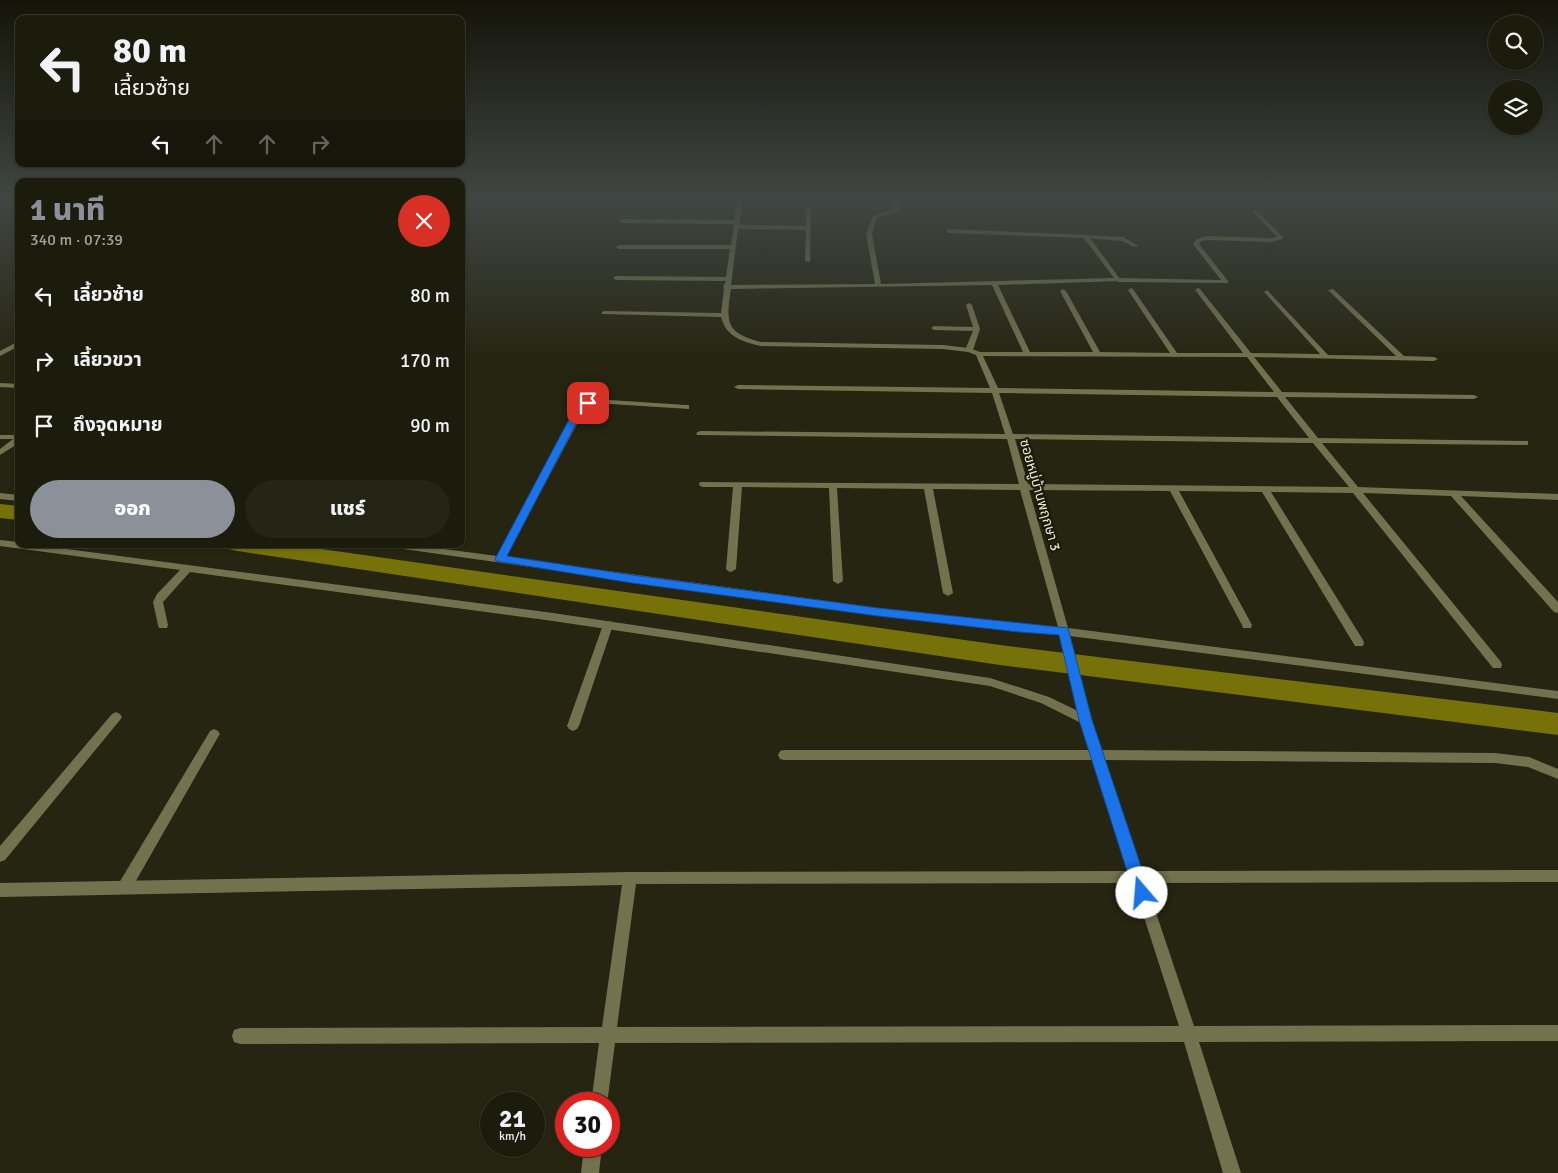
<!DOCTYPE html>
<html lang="th">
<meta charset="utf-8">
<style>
:root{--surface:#1c1c0d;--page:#252516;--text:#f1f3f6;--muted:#a0a19d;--line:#3a3a2e;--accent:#8c9099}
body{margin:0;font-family:Signika,"Noto Sans Thai",sans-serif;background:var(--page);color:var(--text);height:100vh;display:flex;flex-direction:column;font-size:19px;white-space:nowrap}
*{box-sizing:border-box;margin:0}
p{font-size:16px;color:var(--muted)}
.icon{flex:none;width:28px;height:28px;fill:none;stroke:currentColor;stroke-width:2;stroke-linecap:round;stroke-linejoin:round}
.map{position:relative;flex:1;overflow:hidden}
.sheet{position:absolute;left:15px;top:178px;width:450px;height:370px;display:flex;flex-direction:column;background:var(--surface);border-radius:10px;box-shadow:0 1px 4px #0004,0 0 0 1px var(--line)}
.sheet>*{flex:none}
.top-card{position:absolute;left:15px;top:15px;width:450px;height:152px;border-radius:10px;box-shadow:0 1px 4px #0004,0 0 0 1px var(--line);background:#1c1c0d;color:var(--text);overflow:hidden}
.buttons{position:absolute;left:1488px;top:15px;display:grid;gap:10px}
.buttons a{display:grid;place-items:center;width:55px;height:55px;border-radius:50%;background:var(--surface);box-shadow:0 1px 4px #0004,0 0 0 1px var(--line);font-size:25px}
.speed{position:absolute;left:480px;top:1092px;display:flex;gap:10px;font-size:25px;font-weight:700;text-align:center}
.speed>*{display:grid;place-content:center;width:65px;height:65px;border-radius:50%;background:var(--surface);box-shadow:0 1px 4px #0004,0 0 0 1px var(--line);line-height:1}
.speed small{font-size:12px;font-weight:400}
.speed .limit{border:8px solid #d22;background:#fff;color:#111}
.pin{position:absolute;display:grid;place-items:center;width:42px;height:42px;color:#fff;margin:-21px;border-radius:10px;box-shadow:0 2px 8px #0006}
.me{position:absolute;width:55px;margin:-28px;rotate:342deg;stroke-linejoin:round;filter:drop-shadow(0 0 4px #0008)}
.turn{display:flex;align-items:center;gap:18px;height:105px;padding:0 15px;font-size:22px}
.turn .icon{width:65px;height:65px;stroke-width:2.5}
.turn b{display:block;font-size:35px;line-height:42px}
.lanes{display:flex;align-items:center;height:48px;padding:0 15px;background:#0003;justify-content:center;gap:25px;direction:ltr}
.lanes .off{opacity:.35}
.round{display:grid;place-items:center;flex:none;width:52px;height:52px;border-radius:26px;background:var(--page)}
.head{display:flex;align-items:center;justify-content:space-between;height:85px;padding:0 15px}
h1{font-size:30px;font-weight:800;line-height:38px;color:var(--accent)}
.action{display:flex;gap:10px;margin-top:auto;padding:10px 15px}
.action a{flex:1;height:58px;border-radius:30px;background:var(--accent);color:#fff;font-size:20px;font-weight:800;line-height:58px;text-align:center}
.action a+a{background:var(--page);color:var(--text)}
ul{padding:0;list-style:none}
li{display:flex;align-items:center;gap:15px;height:65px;padding:0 15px}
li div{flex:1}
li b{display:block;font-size:19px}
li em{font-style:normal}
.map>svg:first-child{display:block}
</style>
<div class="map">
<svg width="1558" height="1173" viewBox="0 0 1558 1173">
<rect width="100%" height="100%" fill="#252511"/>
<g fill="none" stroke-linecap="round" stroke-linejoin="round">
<path fill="#767209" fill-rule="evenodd" d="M 0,504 L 19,506 L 19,520 L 0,518 Z
M 226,544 L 286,544 L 1000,645 L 1558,713 L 1558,735 L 1000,665 L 237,551 L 229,549 Z"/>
<path fill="#72724f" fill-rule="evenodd" d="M 1255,209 L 1283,237 L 1283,239 L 1271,242 L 1207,240 L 1201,241 L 1199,244 L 1228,281 L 1228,283 L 1118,282 L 1115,280 L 1118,278 L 1221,280 L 1193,244 L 1197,239 L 1207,236 L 1271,238 L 1277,237 L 1253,212 L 1252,211 Z
M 1084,235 L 1123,237 L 1139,246 L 1134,247 L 1122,241 L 1086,238 L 1083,236 Z
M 969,303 L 972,305 L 980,329 L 973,350 L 969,352 L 965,350 L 973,331 L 934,330 L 931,328 L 934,326 L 973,327 L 966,305 Z
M 608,621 L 612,622 L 613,625 L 579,726 L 577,729 L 573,731 L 569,729 L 567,726 L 603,625 L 604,622 Z
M 116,712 L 120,714 L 122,717 L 120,720 L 5,860 L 0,862 L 0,846 L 112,714 Z
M 214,729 L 218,731 L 220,734 L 218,737 L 129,893 L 124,894 L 119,893 L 117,888 L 119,883 L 210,731 Z"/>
<path fill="#72724f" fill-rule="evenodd" d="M 646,197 L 743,197 L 739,225 L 806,226 L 806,208 L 811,207 L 810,262 L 805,261 L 806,230 L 738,229 L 731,285 L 875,284 L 866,234 L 873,216 L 893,210 L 894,207 L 891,197 L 897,197 L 900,207 L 898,211 L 877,218 L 872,234 L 881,284 L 1114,278 L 1084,238 L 949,233 L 946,231 L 949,229 L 1088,235 L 1120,279 L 1120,281 L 998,285 L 1030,352 L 1093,352 L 1060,291 L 1063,289 L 1066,291 L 1100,352 L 1170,353 L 1128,290 L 1131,288 L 1133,289 L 1177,353 L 1243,353 L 1196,291 L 1195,290 L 1198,288 L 1200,289 L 1251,353 L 1320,354 L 1265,293 L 1264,292 L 1267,290 L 1328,355 L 1396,356 L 1328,290 L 1333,289 L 1404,356 L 1434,357 L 1438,359 L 1434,361 L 1254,357 L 1282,392 L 1474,395 L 1478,397 L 1474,399 L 1285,397 L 1318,438 L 1528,441 L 1528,445 L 1525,445 L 1322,443 L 1358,487 L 1558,494 L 1558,500 L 1461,496 L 1558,602 L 1558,613 L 1554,612 L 1451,496 L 1363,493 L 1501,662 L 1502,665 L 1501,668 L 1493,668 L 1353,493 L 1271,492 L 1363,640 L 1364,643 L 1363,646 L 1355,646 L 1262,492 L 1179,491 L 1252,625 L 1251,628 L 1243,628 L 1242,625 L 1170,491 L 1029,490 L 1068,628 L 1558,691 L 1558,699 L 1070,636 L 1092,720 L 1102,750 L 1495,753 L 1529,757 L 1558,769 L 1558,779 L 1528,767 L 1495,763 L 1105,760 L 1142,871 L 1558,870 L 1558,882 L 1146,883 L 1194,1026 L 1558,1025 L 1558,1041 L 1199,1042 L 1241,1173 L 1223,1173 L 1184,1042 L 615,1043 L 607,1104 L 591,1104 L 599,1043 L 240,1044 L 234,1042 L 232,1036 L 234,1030 L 240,1028 L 602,1027 L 622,885 L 0,897 L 0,883 L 630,872 L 1129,871 L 1093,760 L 784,760 L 780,759 L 778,755 L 780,751 L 784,750 L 1090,750 L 1081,723 L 1041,703 L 990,686 L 553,621 L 190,572 L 163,602 L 168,625 L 167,628 L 159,628 L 158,625 L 153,602 L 157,594 L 180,570 L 0,546 L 0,540 L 19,542 L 19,544 L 29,544 L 553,613 L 990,678 L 1049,697 L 1078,711 L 1060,635 L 1019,632 L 878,616 L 382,546 L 380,544 L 406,544 L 497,556 L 580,404 L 594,399 L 686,405 L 689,405 L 689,409 L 595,403 L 586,407 L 506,557 L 878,608 L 1019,624 L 1058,627 L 1020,490 L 933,489 L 953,593 L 948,596 L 943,593 L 924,489 L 837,488 L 843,581 L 838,584 L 833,581 L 829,488 L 742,487 L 736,569 L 731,572 L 728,571 L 726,569 L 733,487 L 703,487 L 700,486 L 699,484 L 700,482 L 1019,484 L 1007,439 L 697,435 L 696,433 L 700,431 L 1005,434 L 992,393 L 738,389 L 734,387 L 738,385 L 990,388 L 976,355 L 968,352 L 943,349 L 761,346 C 743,342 726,337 721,317 L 602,314 L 602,312 L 604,311 L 721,313 L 724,288 L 723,287 L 726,281 L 616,280 L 613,278 L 616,276 L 726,277 L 730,249 L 619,249 L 616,247 L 619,245 L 731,245 L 734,224 L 622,223 L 619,221 L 622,219 L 734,220 L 737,199 L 648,199 ZM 992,285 L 1023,352 L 980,352 L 969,348 L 943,345 L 761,342 C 725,333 726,321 731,289 ZM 983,356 L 1247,357 L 1274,392 L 998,388 ZM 999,393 L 1277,397 L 1309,438 L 1013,434 ZM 1015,439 L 1313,443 L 1349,487 L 1028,484 ZM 1133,883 L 1179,1026 L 617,1027 L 636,884 Z
M 19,341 L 19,346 L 0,356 L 0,351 Z
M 0,383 L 19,384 L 19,388 L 0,387 Z
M 0,435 L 19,435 L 19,443 L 0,455 L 0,449 L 13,439 L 0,439 Z
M 0,493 L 19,495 L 19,501 L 0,499 Z
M 584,1146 L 602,1146 L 599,1173 L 581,1173 Z"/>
</g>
<linearGradient id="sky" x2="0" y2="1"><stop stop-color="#141409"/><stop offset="0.55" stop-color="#404643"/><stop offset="1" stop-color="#404643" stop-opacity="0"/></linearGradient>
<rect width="1558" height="361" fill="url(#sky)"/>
<path fill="#1a73e8" stroke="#114b97" d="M 585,401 L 592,403 L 582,412 L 507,556 L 632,575 L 878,608 L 1068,628 L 1092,720 L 1150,893 L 1148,898 L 1142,901 L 1137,898 L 1134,893 L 1079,720 L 1059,635 L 1019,632 L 878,616 L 632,583 L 496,561 L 495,559 L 574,410 Z"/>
<g text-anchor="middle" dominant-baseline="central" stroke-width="4.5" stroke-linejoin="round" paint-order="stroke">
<g font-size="14" fill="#e7e7db" stroke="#1c1b08">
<text transform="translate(1040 495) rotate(74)">ซอยหมู่บ้านพฤกษา 3</text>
</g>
</g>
</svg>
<div class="buttons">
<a><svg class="icon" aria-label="search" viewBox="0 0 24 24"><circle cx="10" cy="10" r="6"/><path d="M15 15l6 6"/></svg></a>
<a><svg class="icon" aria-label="layers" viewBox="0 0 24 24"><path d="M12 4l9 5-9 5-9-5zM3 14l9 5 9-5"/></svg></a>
</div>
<div class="speed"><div>21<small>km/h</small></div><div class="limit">30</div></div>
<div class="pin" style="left:588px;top:403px;background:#d93025"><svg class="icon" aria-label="arrive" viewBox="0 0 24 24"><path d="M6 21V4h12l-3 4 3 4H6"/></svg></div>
<svg class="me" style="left:1142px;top:893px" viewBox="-20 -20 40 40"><circle r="19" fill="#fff"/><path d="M0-13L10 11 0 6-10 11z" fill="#1a73e8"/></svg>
<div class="top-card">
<div class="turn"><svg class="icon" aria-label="left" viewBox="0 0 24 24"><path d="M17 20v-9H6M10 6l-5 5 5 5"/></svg><div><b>80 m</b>เลี้ยวซ้าย</div></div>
<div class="lanes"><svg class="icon" aria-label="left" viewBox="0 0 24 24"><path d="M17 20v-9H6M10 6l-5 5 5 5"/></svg><svg class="icon off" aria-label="ahead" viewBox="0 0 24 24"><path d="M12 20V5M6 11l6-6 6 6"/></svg><svg class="icon off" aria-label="ahead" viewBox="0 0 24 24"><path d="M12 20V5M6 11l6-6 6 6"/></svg><svg class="icon off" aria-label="right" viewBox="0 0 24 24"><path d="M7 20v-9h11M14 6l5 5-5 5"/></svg></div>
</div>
<section class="sheet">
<div class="head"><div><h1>1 นาที</h1><p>340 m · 07:39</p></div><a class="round" style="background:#d93025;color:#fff"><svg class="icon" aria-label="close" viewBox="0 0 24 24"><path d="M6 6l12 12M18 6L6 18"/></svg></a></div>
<ul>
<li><svg class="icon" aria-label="left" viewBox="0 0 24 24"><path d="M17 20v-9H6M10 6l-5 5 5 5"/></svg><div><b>เลี้ยวซ้าย</b></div><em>80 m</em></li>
<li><svg class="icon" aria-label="right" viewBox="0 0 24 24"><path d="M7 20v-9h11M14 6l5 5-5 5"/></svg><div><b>เลี้ยวขวา</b></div><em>170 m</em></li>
<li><svg class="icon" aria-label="arrive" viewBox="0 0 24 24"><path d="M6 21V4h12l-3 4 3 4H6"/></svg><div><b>ถึงจุดหมาย</b></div><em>90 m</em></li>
</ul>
<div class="action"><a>ออก</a><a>แชร์</a></div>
</section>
</div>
